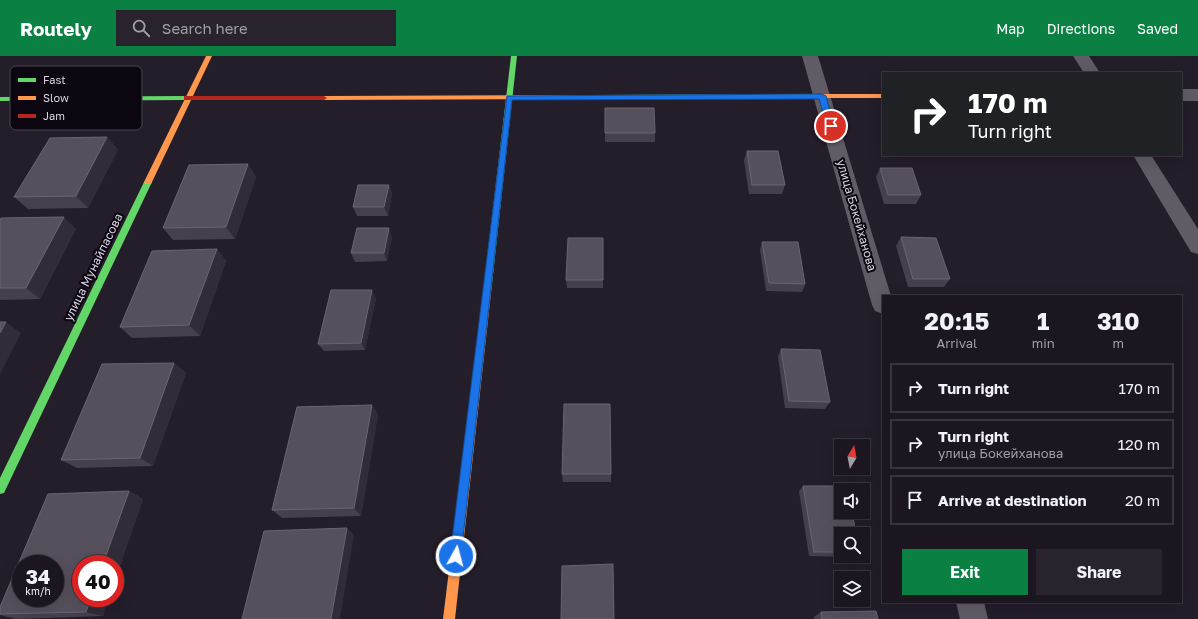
<!DOCTYPE html>
<meta charset="utf-8">
<style>
:root{--surface:#1b1620;--page:#28232d;--text:#f1f3f6;--muted:#a09fa5;--line:#39353e;--accent:#0b8043}
body{margin:0;font-family:"Golos Text",sans-serif;background:var(--page);color:var(--text);height:100vh;display:flex;flex-direction:column;font-size:15px;white-space:nowrap}
*{box-sizing:border-box;margin:0}
p{font-size:13px;color:var(--muted)}
.icon{flex:none;width:22px;height:22px;fill:none;stroke:currentColor;stroke-width:2;stroke-linecap:round;stroke-linejoin:round}
.map{position:relative;flex:1;overflow:hidden}
.drawer{position:absolute;left:882px;top:239px;width:300px;height:308px;display:flex;flex-direction:column;background:var(--surface);border-radius:0px;box-shadow:0 4px 16px #0002,0 0 0 1px var(--line)}
.drawer>*{flex:none}
.banner{position:absolute;left:882px;top:16px;width:300px;height:84px;border-radius:0px;box-shadow:0 4px 16px #0002,0 0 0 1px var(--line);background:#202124;color:#fff;overflow:hidden}
.needle{width:26px;rotate:10deg}
.buttons{position:absolute;left:834px;top:383px;display:grid;gap:8px}
.buttons a{display:grid;place-items:center;width:36px;height:36px;border-radius:0px;background:var(--surface);box-shadow:0 4px 16px #0002,0 0 0 1px var(--line);font-size:20px}
.speed{position:absolute;left:12px;top:499px;display:flex;gap:8px;font-size:20px;font-weight:700;text-align:center}
.speed>*{display:grid;place-content:center;width:52px;height:52px;border-radius:50%;background:var(--surface);box-shadow:0 4px 16px #0002,0 0 0 1px var(--line);line-height:1}
.speed small{font-size:10px;font-weight:400}
.speed .limit{border:6px solid #d22;background:#fff;color:#111}
.pin{position:absolute;display:grid;place-items:center;width:34px;height:34px;color:#fff;margin:-17px;border:2px solid #fff;border-radius:50%;box-shadow:0 1px 4px #0007}
.me{position:absolute;width:44px;margin:-22px;rotate:7deg;stroke-linejoin:round;filter:drop-shadow(0 0 3px #0008)}
.turn{display:flex;align-items:center;gap:14px;height:84px;padding:0 20px;font-size:18px}
.turn .icon{width:52px;height:52px;stroke-width:2.5}
.turn b{display:block;font-size:28px;line-height:34px}
.eta{display:flex;justify-content:space-evenly;align-items:center;height:68px;text-align:center}
.eta b{font-size:24px;font-weight:700;line-height:28px}
.cta{display:flex;gap:8px;margin-top:auto;padding:8px 20px}
.cta a{flex:1;height:46px;border-radius:0px;background:var(--accent);color:#fff;font-size:16px;font-weight:700;line-height:46px;text-align:center}
.cta a+a{background:var(--page);color:var(--text)}
ul{padding:0;list-style:none}
li{display:flex;align-items:center;gap:12px;height:50px;margin:0 8px 6px;padding:0 12px;border:2px solid var(--line);border-radius:0px}
li div{flex:1}
li b{display:block;font-size:15px}
li em{font-style:normal}
header{display:flex;align-items:center;gap:24px;box-sizing:border-box;height:56px;padding:0 20px;background:var(--accent);color:#fff}
header strong{font-size:19px}
nav{display:flex;gap:22px;margin-inline-start:auto;font-size:14px}
.search{width:280px;height:36px;background:var(--page);display:flex;align-items:center;gap:10px;box-sizing:border-box;padding:0 14px;border-radius:0px;color:var(--muted);font-size:15px}
.map>svg:first-child{display:block}
</style>
<header>
<strong>Routely</strong>
<div class="search"><svg class="icon" aria-label="search" viewBox="0 0 24 24"><circle cx="10" cy="10" r="6"/><path d="M15 15l6 6"/></svg>Search here</div>
<nav><a>Map</a><a>Directions</a><a>Saved</a></nav>
</header>
<div class="map">
<svg width="1198" height="563" viewBox="0 0 1198 563">
<rect width="100%" height="100%" fill="#241d2a"/>
<g fill="none" stroke-linecap="round" stroke-linejoin="round">
<path fill="#605b65" fill-rule="evenodd" d="M 802,0 L 818,0 L 891,240 L 883,240 L 883,258 L 875,255 L 872,249 Z
M 1073,0 L 1089,0 L 1100,17 L 1084,17 Z
M 1181,33 L 1198,33 L 1198,45 L 1181,45 Z
M 1133,99 L 1151,99 L 1198,173 L 1198,198 L 1191,196 Z
M 956,546 L 984,546 L 988,563 L 960,563 Z"/>
<path fill="#63d668" fill-rule="evenodd" d="M 511,0 L 517,0 L 492,228 L 488,231 L 484,228 Z
M 813,38 L 816,40 L 815,42 L 593,43 L 590,41 L 593,39 Z
M 186,40 L 188,40 L 188,44 L 0,45 L 0,41 Z
M 148,123 L 152,126 L 4,437 L 0,438 L 0,422 L 144,126 Z"/>
<path fill="#ff974d" fill-rule="evenodd" d="M 206,0 L 212,0 L 152,126 L 151,128 L 145,128 L 144,126 Z
M 811,38 L 883,38 L 883,42 L 813,42 L 810,40 Z
M 593,39 L 595,39 L 595,43 L 324,44 L 321,42 L 324,40 Z
M 488,225 L 492,228 L 455,563 L 443,563 L 484,228 Z"/>
<path fill="#b3261e" fill-rule="evenodd" d="M 184,40 L 324,40 L 327,42 L 324,44 L 184,44 Z"/>
</g>
<path fill="#46404c" d="M 605,52 L 655,77 L 655,86 L 605,86 Z
M 107,81 L 118,94 L 88,152 L 28,153 L 14,141 Z
M 747,95 L 785,129 L 782,138 L 749,138 L 744,104 Z
M 248,108 L 256,121 L 235,183 L 173,184 L 163,172 Z
M 880,112 L 921,139 L 916,148 L 884,148 L 876,121 Z
M 389,129 L 392,137 L 388,160 L 357,160 L 353,151 Z
M 0,164 L 76,173 L 40,243 L 0,244 Z
M 392,181 L 387,205 L 355,206 L 351,197 Z
M 901,181 L 950,223 L 944,231 L 908,231 L 896,190 Z
M 603,182 L 603,232 L 567,232 L 566,224 Z
M 762,186 L 805,228 L 802,236 L 766,235 L 760,194 Z
M 217,193 L 226,205 L 200,280 L 132,282 L 120,271 Z
M 376,242 L 365,294 L 324,295 L 318,288 Z
M 781,293 L 830,346 L 825,353 L 785,352 L 778,301 Z
M 174,307 L 186,317 L 153,410 L 77,412 L 61,404 Z
M 378,358 L 361,460 L 282,462 L 272,454 Z
M 562,418 L 611,418 L 611,426 L 563,426 Z
M 803,430 L 841,478 L 841,500 L 855,500 L 854,501 L 809,500 L 799,435 Z
M 129,435 L 143,443 L 115,524 L 115,508 L 103,560 L 16,563 L 0,559 L 0,551 Z
M 821,556 L 878,563 L 814,563 L 814,561 Z"/>
<path fill="#322b38" d="M 107,81 L 118,94 L 88,152 L 76,140 Z
M 248,108 L 256,121 L 235,183 L 226,171 Z
M 389,129 L 392,137 L 388,160 L 384,151 Z
M 64,161 L 76,173 L 40,243 L 26,232 Z
M 389,172 L 392,181 L 387,205 L 384,197 Z
M 217,193 L 226,205 L 200,280 L 189,269 Z
M 372,234 L 376,242 L 365,294 L 361,287 Z
M 6,266 L 21,277 L 0,318 L 0,277 Z
M 174,307 L 186,317 L 153,410 L 140,402 Z
M 372,349 L 378,358 L 361,460 L 354,452 Z
M 129,435 L 143,443 L 115,524 L 115,508 L 103,508 Z
M 347,472 L 354,479 L 340,563 L 331,563 Z
M 91,542 L 109,542 L 103,560 L 86,556 Z"/>
<path fill="#56505d" stroke="#6b6472" fill-rule="evenodd" d="M 605,52 L 654,52 L 655,77 L 605,77 Z
M 107,81 L 76,140 L 14,141 L 50,82 Z
M 747,95 L 778,95 L 785,129 L 752,129 Z
M 248,108 L 226,171 L 163,172 L 189,109 Z
M 880,112 L 912,112 L 921,139 L 888,139 Z
M 358,129 L 389,129 L 384,151 L 353,151 Z
M 64,161 L 26,232 L 0,232 L 0,164 L 1,162 Z
M 357,172 L 389,172 L 384,197 L 351,197 Z
M 901,181 L 936,182 L 950,223 L 913,223 Z
M 568,182 L 603,182 L 603,224 L 566,224 Z
M 762,186 L 798,186 L 805,228 L 769,227 Z
M 217,193 L 189,269 L 120,271 L 152,195 Z
M 331,234 L 372,234 L 361,287 L 318,288 Z
M 0,266 L 6,266 L 0,277 Z
M 781,293 L 820,294 L 830,346 L 789,345 Z
M 174,307 L 140,402 L 61,404 L 102,308 Z
M 564,348 L 610,348 L 611,418 L 562,418 Z
M 372,349 L 354,452 L 272,454 L 297,351 Z
M 803,430 L 847,430 L 848,434 L 841,434 L 841,456 L 852,456 L 856,478 L 841,478 L 841,496 L 814,496 Z
M 129,435 L 103,508 L 81,508 L 81,542 L 91,542 L 86,556 L 0,558 L 0,551 L 48,438 ZM 21,508 L 55,508 L 55,542 L 21,542 Z
M 347,472 L 331,563 L 242,563 L 264,475 Z
M 613,508 L 614,563 L 561,563 L 562,510 Z
M 876,555 L 878,563 L 822,563 L 821,556 Z"/>
<path fill="#1a73e8" stroke="#114b97" d="M 822,38 L 826,40 L 834,70 L 833,72 L 828,72 L 827,70 L 819,43 L 512,44 L 461,500 L 460,504 L 456,505 L 452,504 L 450,500 L 507,40 Z"/>
<g text-anchor="middle" dominant-baseline="central" stroke-width="4" stroke-linejoin="round" paint-order="stroke">
<g font-size="12" fill="#dbd3e3" stroke="#0b0610">
<text transform="translate(857 159) rotate(74)">улица Бокейханова</text>
<text transform="translate(93 211) rotate(-64)">улица Мунайпасова</text>
</g>
</g>
<rect x="10" y="10" width="132" height="64" rx="6" fill="#0b0610" stroke="#49444f" stroke-width="1"/>
<rect x="18" y="22" width="18" height="4" fill="#63d668"/>
<rect x="18" y="40" width="18" height="4" fill="#ff974d"/>
<rect x="18" y="58" width="18" height="4" fill="#b3261e"/>
<g font-size="11" fill="#dbd3e3">
<text x="43" y="28">Fast</text>
<text x="43" y="46">Slow</text>
<text x="43" y="64">Jam</text>
</g>
</svg>
<div class="buttons">
<a><svg class="needle" viewBox="-14 -14 28 28"><path d="M0-13l5 13h-10z" fill="#e53935"/><path d="M0 13l5-13h-10z" fill="#a09fa5"/></svg></a>
<a><svg class="icon" aria-label="sound" viewBox="0 0 24 24"><path d="M4 9h4l5-4v14l-5-4H4zM17 9q2 3 0 6"/></svg></a>
<a><svg class="icon" aria-label="search" viewBox="0 0 24 24"><circle cx="10" cy="10" r="6"/><path d="M15 15l6 6"/></svg></a>
<a><svg class="icon" aria-label="layers" viewBox="0 0 24 24"><path d="M12 4l9 5-9 5-9-5zM3 14l9 5 9-5"/></svg></a>
</div>
<div class="speed"><div>34<small>km/h</small></div><div class="limit">40</div></div>
<div class="pin" style="left:831px;top:70px;background:#d93025"><svg class="icon" aria-label="arrive" viewBox="0 0 24 24"><path d="M6 21V4h12l-3 4 3 4H6"/></svg></div>
<svg class="me" style="left:456px;top:500px" viewBox="-20 -20 40 40"><circle r="17" fill="#1a73e8" stroke="#fff" stroke-width="3"/><path d="M0-11L8 9 0 5-8 9z" fill="#fff"/></svg>
<div class="banner">
<div class="turn"><svg class="icon" aria-label="right" viewBox="0 0 24 24"><path d="M7 20v-9h11M14 6l5 5-5 5"/></svg><div><b>170 m</b>Turn right</div></div>
</div>
<section class="drawer">
<div class="eta">
<div><b>20:15</b><p>Arrival</p></div>
<div><b>1</b><p>min</p></div>
<div><b>310</b><p>m</p></div>
</div>
<ul>
<li><svg class="icon" aria-label="right" viewBox="0 0 24 24"><path d="M7 20v-9h11M14 6l5 5-5 5"/></svg><div><b>Turn right</b></div><em>170 m</em></li>
<li><svg class="icon" aria-label="right" viewBox="0 0 24 24"><path d="M7 20v-9h11M14 6l5 5-5 5"/></svg><div><b>Turn right</b><p>улица Бокейханова</p></div><em>120 m</em></li>
<li><svg class="icon" aria-label="arrive" viewBox="0 0 24 24"><path d="M6 21V4h12l-3 4 3 4H6"/></svg><div><b>Arrive at destination</b></div><em>20 m</em></li>
</ul>
<div class="cta"><a>Exit</a><a>Share</a></div>
</section>
</div>
